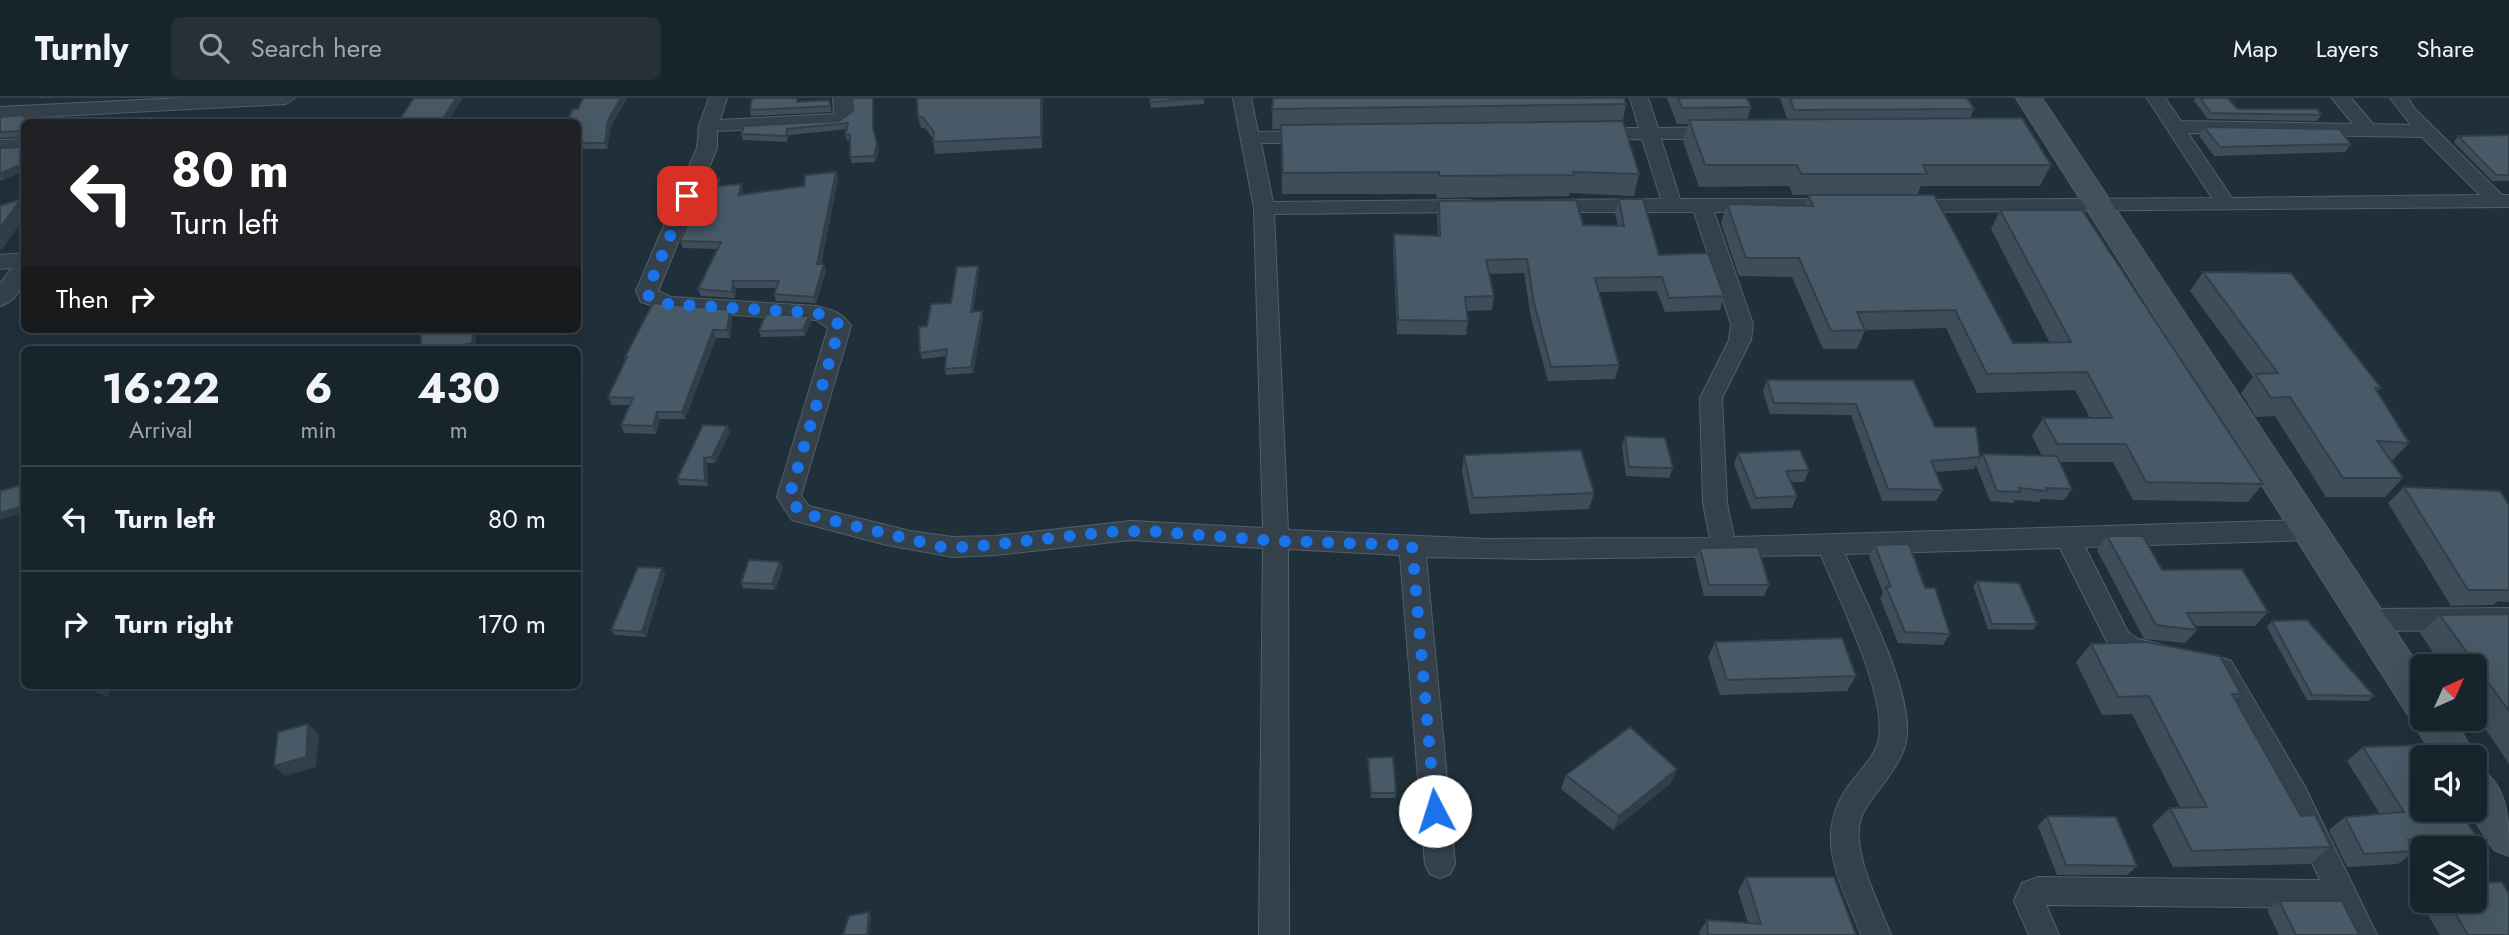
<!DOCTYPE html>
<style>
:root{--surface:#18242c;--page:#253038;--text:#f1f3f6;--muted:#9fa4a9;--line:#364148}
body{margin:0;font-family:Jost,sans-serif;background:var(--page);color:var(--text);height:100vh;display:flex;flex-direction:column;font-size:26px;white-space:nowrap}
*{box-sizing:border-box;margin:0}
p{font-size:23px;color:var(--muted)}
.icon{flex:none;width:38px;height:38px;fill:none;stroke:currentColor;stroke-width:2;stroke-linecap:round;stroke-linejoin:round}
.map{position:relative;flex:1;overflow:hidden}
.panel{position:absolute;left:21px;top:248px;width:560px;height:343px;display:flex;flex-direction:column;background:var(--surface);border-radius:10px;box-shadow:0 7px 28px #0002,0 0 0 2px var(--line)}
.panel>*{flex:none}
.guide{position:absolute;left:21px;top:21px;width:560px;height:214px;border-radius:10px;box-shadow:0 7px 28px #0002,0 0 0 2px var(--line);background:#202124;color:#fff;overflow:hidden}
.needle{width:46px;rotate:45deg}
.controls{position:absolute;left:2410px;top:556px;display:grid;gap:14px}
.controls a{display:grid;place-items:center;width:77px;height:77px;border-radius:10px;background:var(--surface);box-shadow:0 7px 28px #0002,0 0 0 2px var(--line);font-size:35px}
.pin{position:absolute;display:grid;place-items:center;width:60px;height:60px;color:#fff;margin:-30px;border-radius:14px;box-shadow:0 4px 10px #0006}
.me{position:absolute;width:77px;margin:-38px;rotate:355deg;stroke-linejoin:round;filter:drop-shadow(0 0 5px #0008)}
.turn{display:flex;align-items:center;gap:24px;height:147px;padding:0 35px;font-size:32px}
.turn .icon{width:91px;height:91px;stroke-width:2.5}
.turn b{display:block;font-size:49px;line-height:60px}
.then{display:flex;align-items:center;height:66px;padding:0 35px;background:#0003;gap:14px;font-size:26px}
.eta{display:flex;justify-content:space-evenly;align-items:center;height:119px;text-align:center}
.eta b{font-size:42px;font-weight:700;line-height:49px}
ul{padding:0;list-style:none}
li{display:flex;align-items:center;gap:21px;height:105px;padding:0 35px;border-top:2px solid var(--line)}
li div{flex:1}
li b{display:block;font-size:26px}
li em{font-style:normal}
header{display:flex;align-items:center;gap:42px;box-sizing:border-box;height:98px;padding:0 35px;background:var(--surface);border-bottom:2px solid var(--line)}
header strong{font-size:33px}
nav{display:flex;gap:38px;margin-inline-start:auto;font-size:24px}
.search{width:490px;height:63px;background:var(--page);display:flex;align-items:center;gap:18px;box-sizing:border-box;padding:0 24px;border-radius:10px;color:var(--muted);font-size:26px}
.map>svg:first-child{display:block}
</style>
<header>
<strong>Turnly</strong>
<div class="search"><svg class="icon" aria-label="search" viewBox="0 0 24 24"><circle cx="10" cy="10" r="6"/><path d="M15 15l6 6"/></svg>Search here</div>
<nav><a>Map</a><a>Layers</a><a>Share</a></nav>
</header>
<div class="map">
<svg width="2509" height="837" viewBox="0 0 2509 837">
<rect width="100%" height="100%" fill="#20303b"/>
<g fill="none" stroke-linecap="round" stroke-linejoin="round">
<defs>
<path id="street" d="M 181,0 L 295,0 L 286,6 L 0,21 L 0,9 Z
M 709,0 L 727,0 L 720,22 L 834,16 L 833,0 L 851,0 L 852,19 L 839,27 L 717,33 L 717,50 L 658,193 L 671,199 L 816,208 C 830,211 843,215 851,228 L 801,398 L 809,408 L 910,433 L 953,439 L 995,438 L 1131,423 L 1263,430 L 1254,110 L 1233,0 L 1251,0 L 1258,34 L 1312,33 L 1321,39 L 1312,45 L 1261,45 L 1273,104 L 1469,102 L 1476,104 L 1479,108 L 1476,112 L 1469,114 L 1274,116 L 1288,432 L 1486,441 L 1710,440 L 1703,405 L 1700,300 L 1729,242 L 1731,226 L 1694,114 L 1544,114 L 1537,112 L 1534,108 L 1537,104 L 1544,102 L 1661,101 L 1642,41 L 1593,42 L 1584,36 L 1593,30 L 1639,30 L 1630,0 L 1648,0 L 1658,30 L 1718,29 L 1727,35 L 1718,41 L 1661,41 L 1680,101 L 1837,101 L 1844,103 L 1847,107 L 1844,111 L 1837,113 L 1714,114 L 1753,226 L 1751,242 L 1722,300 L 1727,405 L 1734,439 L 2309,422 L 2318,425 L 2321,432 L 2318,439 L 2309,442 L 2085,449 L 2128,534 L 2138,541 L 2160,546 L 2164,554 L 2160,562 C 2142,568 2125,560 2110,550 L 2060,450 L 1845,456 C 1865,504 1910,586 1907,637 C 1906,656 1892,674 1881,689 C 1874,698 1865,709 1861,720 C 1850,751 1880,808 1891,837 L 1861,837 C 1842,786 1812,741 1847,690 C 1857,675 1876,659 1879,640 C 1886,594 1839,502 1821,457 L 1534,461 L 1426,459 L 1455,766 L 1450,776 L 1440,780 L 1430,776 L 1425,766 L 1400,457 L 1288,451 L 1289,837 L 1259,837 L 1263,450 L 1131,442 L 995,457 L 953,459 L 887,447 L 792,422 L 777,399 L 828,230 L 816,222 L 669,213 L 641,204 L 636,193 L 697,50 L 699,28 Z
M 2147,0 L 2165,0 L 2181,23 L 2353,26 L 2332,0 L 2351,0 L 2373,26 L 2411,27 L 2390,0 L 2408,0 L 2414,10 L 2502,97 L 2509,97 L 2509,109 L 1908,114 L 1901,112 L 1898,108 L 1901,104 L 1908,102 L 2212,100 ZM 2188,35 L 2422,39 L 2480,97 L 2232,100 Z
M 24,41 L 24,53 L 0,54 L 0,42 Z
M 24,155 C 26,175 23,202 0,208 L 0,186 L 12,170 L 0,171 L 0,157 Z
M 2509,510 L 2509,532 L 2368,533 L 2359,529 L 2355,522 L 2359,515 L 2368,511 Z
M 2222,560 L 2231,563 L 2304,687 L 2377,837 L 2346,837 L 2334,810 L 2046,807 L 2059,837 L 2029,837 L 2014,803 L 2022,785 L 2038,779 L 2320,782 L 2284,705 L 2209,571 L 2213,563 Z"/>
<path id="secondary" d="M 2016,0 L 2042,0 L 2422,573 L 2422,621 L 2454,621 L 2477,660 L 2474,665 L 2474,660 L 2435,660 L 2418,633 L 2414,619 L 2408,617 Z
M 2474,668 C 2509,683 2509,723 2509,758 L 2494,752 L 2468,712 L 2474,712 Z"/>
</defs>
<use href="#street" stroke="#525f69" stroke-width="2"/>
<use href="#secondary" stroke="#525f69" stroke-width="2"/>
<use href="#street" fill="#34414b" fill-rule="evenodd"/>
<use href="#secondary" fill="#42515e" fill-rule="evenodd"/>
</g>
<path fill="#3e4d59" d="M 583,0 L 627,0 L 611,28 L 607,51 L 578,51 L 578,11 Z
M 1043,0 L 1042,50 L 935,56 L 933,41 L 925,30 L 921,30 L 918,19 Z
M 1150,0 L 1204,0 L 1204,6 L 1151,10 Z
M 1273,0 L 1626,6 L 1623,23 L 1639,76 L 1634,98 L 1570,95 L 1569,98 L 1437,100 L 1436,96 L 1282,96 L 1281,31 L 1272,31 Z
M 1667,0 L 1747,0 L 1751,9 L 1747,22 L 1787,21 L 1780,0 L 1967,0 L 1974,11 L 1970,20 L 2051,67 L 2040,88 L 1921,88 L 1917,97 L 2013,245 L 2050,245 L 1991,131 L 2000,112 L 2263,386 L 2248,404 L 2133,402 L 2113,364 L 2060,364 L 2072,391 L 2064,402 L 2041,401 L 2039,404 L 2015,402 L 2013,405 L 1990,403 L 1976,367 L 1983,356 L 2042,358 L 2032,338 L 2043,320 L 2090,320 L 2075,292 L 1977,295 L 1946,230 L 1865,232 L 1857,251 L 1823,251 L 1792,179 L 1739,178 L 1721,125 L 1727,106 L 1804,108 L 1808,97 L 1793,97 L 1789,88 L 1699,89 L 1683,43 L 1688,26 L 1677,26 Z
M 2195,0 L 2228,0 L 2237,11 L 2321,17 L 2317,23 L 2208,21 L 2194,3 Z
M 798,4 L 831,8 L 831,14 L 751,18 L 750,12 Z
M 853,13 L 874,35 L 879,52 L 875,64 L 852,65 L 850,59 L 850,42 L 847,42 L 845,37 L 847,31 L 789,37 L 787,44 L 743,42 L 741,36 L 839,23 Z
M 22,17 L 24,73 L 3,82 L 0,82 L 0,50 L 21,49 L 21,39 L 0,40 L 0,19 Z
M 2204,29 L 2351,46 L 2345,54 L 2214,58 L 2199,38 Z
M 2509,37 L 2509,83 L 2492,83 L 2454,44 L 2458,38 Z
M 836,74 L 838,81 L 821,166 L 826,173 L 816,205 L 776,203 L 774,196 L 776,190 L 736,190 L 735,200 L 701,198 L 698,191 L 718,151 L 683,150 L 680,143 L 694,112 L 692,106 L 722,87 L 743,93 L 742,96 L 804,88 Z
M 1619,101 L 1659,157 L 1724,198 L 1720,212 L 1665,214 L 1657,193 L 1599,194 L 1619,267 L 1615,281 L 1548,283 L 1531,220 L 1524,175 L 1489,176 L 1494,198 L 1492,212 L 1467,213 L 1468,223 L 1466,237 L 1397,236 L 1393,150 L 1394,136 L 1438,138 L 1437,117 L 1439,103 L 1583,127 L 1618,128 L 1615,115 Z
M 978,168 L 979,174 L 973,214 L 982,213 L 983,219 L 973,275 L 946,277 L 945,271 L 946,258 L 922,261 L 920,255 L 951,205 Z
M 2203,174 L 2381,290 L 2377,294 L 2409,345 L 2392,363 L 2403,380 L 2385,399 L 2326,399 L 2275,318 L 2256,319 L 2241,295 L 2253,279 L 2190,193 Z
M 730,212 L 732,220 L 730,240 L 716,240 L 685,321 L 660,321 L 656,336 L 624,335 L 621,327 L 630,307 L 612,307 L 608,299 L 626,261 L 625,259 Z
M 809,218 L 811,224 L 805,238 L 761,239 L 759,233 Z
M 1767,282 L 1913,282 L 1935,329 L 1980,359 L 1974,371 L 1936,374 L 1943,392 L 1936,403 L 1882,403 L 1851,317 L 1770,316 L 1763,293 Z
M 730,334 L 715,365 L 707,365 L 708,388 L 679,387 L 677,381 Z
M 1625,338 L 1673,370 L 1669,380 L 1626,378 L 1622,348 Z
M 1738,355 L 1809,372 L 1804,384 L 1791,384 L 1797,398 L 1792,410 L 1751,411 L 1734,366 Z
M 1464,357 L 1594,395 L 1589,411 L 1470,416 L 1462,373 Z
M 2404,389 L 2509,407 L 2509,504 L 2498,503 L 2493,507 L 2451,508 L 2388,405 Z
M 2107,438 L 2162,472 L 2268,514 L 2255,528 L 2195,528 L 2197,532 L 2185,545 L 2144,541 L 2097,452 Z
M 1875,447 L 1925,490 L 1950,536 L 1943,547 L 1898,545 L 1880,500 L 1883,495 L 1869,458 Z
M 1700,450 L 1769,487 L 1764,498 L 1704,498 L 1695,461 Z
M 780,464 L 783,470 L 775,492 L 743,490 L 741,485 Z
M 665,476 L 646,539 L 615,537 L 611,532 Z
M 1977,483 L 2037,526 L 2033,532 L 1988,531 L 1973,488 Z
M 2509,516 L 2509,666 L 2474,614 L 2474,569 L 2443,569 L 2420,535 L 2440,517 Z
M 2272,523 L 2374,598 L 2368,603 L 2307,602 L 2267,529 Z
M 1715,544 L 1856,578 L 1847,593 L 1720,597 L 1708,559 Z
M 2091,546 L 2241,596 L 2235,602 L 2301,718 L 2331,749 L 2310,766 L 2173,769 L 2152,727 L 2170,710 L 2180,709 L 2132,616 L 2102,617 L 2076,564 Z
M 2363,649 L 2477,739 L 2461,751 L 2422,751 L 2422,753 L 2414,754 L 2398,766 L 2347,769 L 2329,732 L 2345,719 L 2380,716 L 2347,663 Z
M 1368,660 L 1396,695 L 1395,700 L 1371,700 L 1368,665 Z
M 1677,671 L 1670,686 L 1613,732 L 1561,691 L 1566,677 Z
M 2047,718 L 2137,768 L 2127,777 L 2057,777 L 2038,728 Z
M 1746,779 L 1856,837 L 1700,837 L 1699,834 L 1707,822 L 1748,825 L 1738,793 Z
M 2422,796 L 2422,803 L 2474,803 L 2509,837 L 2440,837 L 2417,799 Z
M 2279,803 L 2359,837 L 2279,837 L 2267,812 Z"/>
<path fill="#323f48" d="M 456,0 L 463,0 L 448,24 L 441,24 Z
M 621,0 L 627,0 L 611,28 L 607,51 L 605,45 L 608,22 Z
M 873,0 L 874,0 L 874,36 L 873,30 Z
M 1041,0 L 1043,0 L 1042,50 L 1041,39 Z
M 787,31 L 789,37 L 787,44 L 786,38 Z
M 877,46 L 879,52 L 875,64 L 874,58 Z
M 23,66 L 24,68 L 24,73 L 3,82 L 0,78 L 0,75 Z
M 836,74 L 838,81 L 819,173 L 817,166 Z
M 741,86 L 743,93 L 741,103 L 739,97 Z
M 21,101 L 24,105 L 24,120 L 1,153 L 0,151 L 0,130 Z
M 824,166 L 826,173 L 816,205 L 814,199 Z
M 978,168 L 979,174 L 972,220 L 971,214 Z
M 733,183 L 736,190 L 735,200 L 732,194 Z
M 730,212 L 732,220 L 730,240 L 727,232 Z
M 982,213 L 983,219 L 973,275 L 971,269 Z
M 809,218 L 811,224 L 805,238 L 803,232 Z
M 473,231 L 477,231 L 475,251 L 460,252 L 461,247 Z
M 713,232 L 716,240 L 685,321 L 682,314 Z
M 657,314 L 660,321 L 656,336 L 653,328 Z
M 727,328 L 730,334 L 715,365 L 712,359 Z
M 704,360 L 707,365 L 708,388 L 705,383 Z
M 24,408 L 24,415 L 0,422 L 0,415 Z
M 780,464 L 783,470 L 775,492 L 772,486 Z
M 662,470 L 665,476 L 646,539 L 642,534 Z
M 104,588 L 112,588 L 107,600 L 101,595 Z
M 308,626 L 319,636 L 316,669 L 285,678 L 274,668 Z
M 1677,671 L 1670,686 L 1613,732 L 1619,718 Z
M 869,814 L 871,818 L 869,837 L 867,837 Z"/>
<path fill="#485a67" stroke="#323f48" stroke-width="2" d="M 414,0 L 456,0 L 441,24 L 398,24 Z
M 583,0 L 621,0 L 608,22 L 605,45 L 578,45 L 578,24 L 566,24 L 573,11 L 578,11 Z
M 752,0 L 797,0 L 797,4 L 829,2 L 830,8 L 750,12 Z
M 852,0 L 873,0 L 873,30 L 877,46 L 874,58 L 850,59 L 850,37 L 845,37 L 848,25 L 787,31 L 786,38 L 741,36 L 744,28 L 839,23 L 853,13 Z
M 917,0 L 1041,0 L 1041,39 L 933,44 L 934,34 L 922,19 L 918,19 Z
M 1150,0 L 1204,0 L 1150,4 Z
M 1273,0 L 1624,0 L 1626,6 L 1272,11 Z
M 1678,0 L 1747,0 L 1751,9 L 1682,10 Z
M 1790,0 L 1967,0 L 1974,11 L 1794,12 Z
M 2200,0 L 2228,0 L 2237,11 L 2317,11 L 2321,17 L 2211,15 Z
M 22,17 L 29,24 L 24,24 L 24,68 L 23,66 L 0,75 L 0,50 L 21,49 L 21,33 L 0,34 L 0,19 Z
M 2022,20 L 2051,67 L 1923,67 L 1927,76 L 1801,76 L 1797,67 L 1705,67 L 1689,22 Z
M 1623,23 L 1639,76 L 1573,74 L 1574,77 L 1439,78 L 1439,74 L 1283,75 L 1281,27 Z
M 2204,29 L 2339,31 L 2351,46 L 2220,49 Z
M 2509,37 L 2509,77 L 2496,77 L 2458,38 Z
M 836,74 L 817,166 L 824,166 L 814,199 L 774,196 L 779,183 L 733,183 L 732,194 L 698,191 L 721,144 L 680,143 L 697,105 L 692,106 L 701,83 L 719,80 L 719,88 L 741,86 L 739,97 L 804,88 L 805,77 Z
M 1808,97 L 1934,97 L 2013,245 L 2071,244 L 2000,112 L 2082,112 L 2263,386 L 2146,384 L 2126,346 L 2057,346 L 2043,320 L 2112,320 L 2087,274 L 1987,276 L 1955,212 L 1857,214 L 1865,232 L 1831,233 L 1799,160 L 1746,160 L 1727,106 L 1813,108 Z
M 21,101 L 0,130 L 0,108 Z
M 1619,101 L 1643,101 L 1659,157 L 1708,155 L 1724,198 L 1669,200 L 1662,179 L 1595,180 L 1619,267 L 1551,269 L 1534,205 L 1527,161 L 1486,162 L 1494,198 L 1465,199 L 1468,223 L 1398,222 L 1394,136 L 1440,138 L 1439,103 L 1576,102 L 1583,127 L 1624,128 Z
M 978,168 L 971,214 L 982,213 L 971,269 L 945,271 L 947,251 L 920,255 L 919,229 L 927,228 L 931,206 L 951,205 L 957,169 Z
M 2203,174 L 2291,175 L 2381,290 L 2375,290 L 2409,345 L 2377,343 L 2403,380 L 2343,380 L 2290,299 L 2271,300 L 2255,276 L 2278,275 Z
M 653,205 L 730,212 L 727,232 L 713,232 L 682,314 L 657,314 L 653,328 L 621,327 L 633,300 L 608,299 L 627,259 L 625,259 Z
M 766,216 L 809,218 L 803,232 L 759,233 Z
M 421,231 L 473,231 L 472,245 L 461,247 L 460,252 L 421,252 Z
M 1767,282 L 1913,282 L 1935,329 L 1976,329 L 1980,359 L 1931,363 L 1943,392 L 1888,391 L 1856,306 L 1774,305 Z
M 703,327 L 727,328 L 712,359 L 704,360 L 705,383 L 677,381 Z
M 1625,338 L 1665,340 L 1673,370 L 1629,369 Z
M 1581,352 L 1594,395 L 1473,400 L 1464,357 Z
M 1800,352 L 1809,372 L 1786,373 L 1797,398 L 1756,400 L 1738,355 Z
M 1983,356 L 2057,358 L 2072,391 L 2046,390 L 2047,393 L 2019,390 L 2020,394 L 1997,393 Z
M 24,386 L 24,408 L 0,415 L 0,393 Z
M 2404,389 L 2500,393 L 2509,407 L 2509,492 L 2468,492 Z
M 2107,438 L 2143,438 L 2162,472 L 2242,471 L 2268,514 L 2187,515 L 2197,532 L 2156,527 Z
M 1909,446 L 1925,490 L 1935,490 L 1950,536 L 1905,534 L 1886,489 L 1891,489 L 1875,447 Z
M 1758,449 L 1769,487 L 1709,487 L 1700,450 Z
M 749,462 L 780,464 L 772,486 L 741,485 Z
M 638,469 L 662,470 L 642,534 L 611,532 Z
M 1977,483 L 2019,485 L 2037,526 L 1992,526 Z
M 2509,516 L 2509,613 L 2440,517 Z
M 2307,522 L 2374,598 L 2312,597 L 2272,523 Z
M 1842,540 L 1856,578 L 1727,582 L 1715,544 Z
M 2146,544 L 2220,558 L 2241,596 L 2232,596 L 2301,718 L 2315,717 L 2331,749 L 2192,753 L 2170,710 L 2207,709 L 2149,598 L 2118,599 L 2091,546 Z
M 98,588 L 104,588 L 101,595 L 97,594 Z
M 308,626 L 306,659 L 274,668 L 278,634 Z
M 1630,629 L 1677,671 L 1619,718 L 1566,677 Z
M 2417,647 L 2425,660 L 2422,660 L 2422,712 L 2459,712 L 2477,739 L 2408,742 L 2415,753 L 2364,756 L 2345,719 L 2404,714 L 2363,649 Z
M 1393,659 L 1396,695 L 1371,695 L 1368,660 Z
M 2047,718 L 2116,719 L 2137,768 L 2066,767 Z
M 1746,779 L 1834,779 L 1856,837 L 1708,837 L 1707,822 L 1761,826 Z
M 2502,784 L 2509,796 L 2509,837 L 2468,837 L 2448,803 L 2474,803 L 2474,785 Z
M 2279,803 L 2342,803 L 2359,837 L 2296,837 Z
M 869,814 L 867,837 L 843,837 L 849,818 Z"/>
<g fill="none" stroke-linecap="round" stroke-linejoin="round">
<path stroke="#1a73e8" stroke-width="12" stroke-dasharray="0 21.6" d="M 687,98 L 647,193 L 649,199 L 669,206 L 816,215 L 832,220 L 840,228 L 789,399 L 801,415 L 942,449 L 971,449 L 1106,434 L 1148,433 L 1278,443 L 1412,447 L 1435,713"/>
</g>
</svg>
<div class="controls">
<a><svg class="needle" viewBox="-14 -14 28 28"><path d="M0-13l5 13h-10z" fill="#e53935"/><path d="M0 13l5-13h-10z" fill="#9fa4a9"/></svg></a>
<a><svg class="icon" aria-label="sound" viewBox="0 0 24 24"><path d="M4 9h4l5-4v14l-5-4H4zM17 9q2 3 0 6"/></svg></a>
<a><svg class="icon" aria-label="layers" viewBox="0 0 24 24"><path d="M12 4l9 5-9 5-9-5zM3 14l9 5 9-5"/></svg></a>
</div>
<div class="pin" style="left:687px;top:98px;background:#d93025"><svg class="icon" aria-label="arrive" viewBox="0 0 24 24"><path d="M6 21V4h12l-3 4 3 4H6"/></svg></div>
<svg class="me" style="left:1435px;top:713px" viewBox="-20 -20 40 40"><circle r="19" fill="#fff"/><path d="M0-13L10 11 0 6-10 11z" fill="#1a73e8"/></svg>
<div class="guide">
<div class="turn"><svg class="icon" aria-label="left" viewBox="0 0 24 24"><path d="M17 20v-9H6M10 6l-5 5 5 5"/></svg><div><b>80 m</b>Turn left</div></div>
<div class="then">Then<svg class="icon" aria-label="right" viewBox="0 0 24 24"><path d="M7 20v-9h11M14 6l5 5-5 5"/></svg></div>
</div>
<section class="panel">
<div class="eta">
<div><b>16:22</b><p>Arrival</p></div>
<div><b>6</b><p>min</p></div>
<div><b>430</b><p>m</p></div>
</div>
<ul>
<li><svg class="icon" aria-label="left" viewBox="0 0 24 24"><path d="M17 20v-9H6M10 6l-5 5 5 5"/></svg><div><b>Turn left</b></div><em>80 m</em></li>
<li><svg class="icon" aria-label="right" viewBox="0 0 24 24"><path d="M7 20v-9h11M14 6l5 5-5 5"/></svg><div><b>Turn right</b></div><em>170 m</em></li>
</ul>
</section>
</div>
